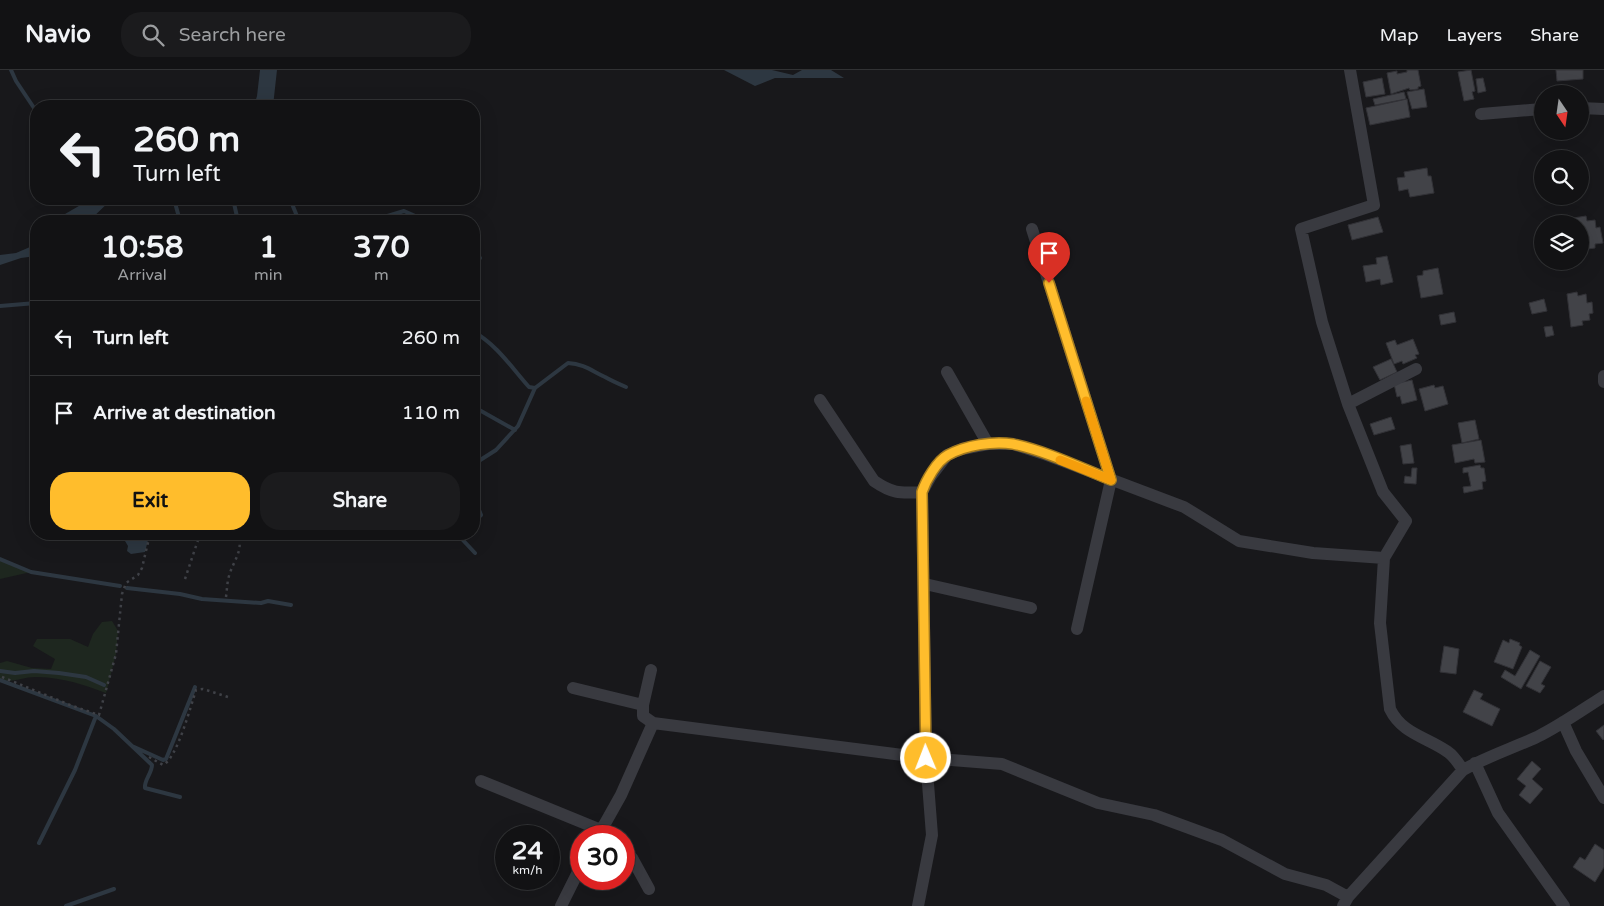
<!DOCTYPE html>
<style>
:root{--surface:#121214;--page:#1b1b1d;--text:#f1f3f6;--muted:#9c9ea0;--line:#313234;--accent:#ffbd2c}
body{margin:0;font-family:"Varela Round",sans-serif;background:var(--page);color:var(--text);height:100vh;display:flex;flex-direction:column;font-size:19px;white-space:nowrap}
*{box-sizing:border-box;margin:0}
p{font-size:16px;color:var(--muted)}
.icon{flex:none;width:28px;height:28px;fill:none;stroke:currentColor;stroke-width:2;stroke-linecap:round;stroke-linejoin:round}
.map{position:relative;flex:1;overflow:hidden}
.drawer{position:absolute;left:30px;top:145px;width:450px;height:325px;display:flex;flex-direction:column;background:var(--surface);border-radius:20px;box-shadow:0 5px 20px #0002,0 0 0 1px var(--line)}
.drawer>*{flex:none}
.guide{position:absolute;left:30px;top:30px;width:450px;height:105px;border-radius:20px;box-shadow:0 5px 20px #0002,0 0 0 1px var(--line);background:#121214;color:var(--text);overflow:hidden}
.needle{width:32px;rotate:167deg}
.buttons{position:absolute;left:1534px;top:15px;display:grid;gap:10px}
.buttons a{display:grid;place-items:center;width:55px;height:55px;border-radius:50%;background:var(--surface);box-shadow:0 5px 20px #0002,0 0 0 1px var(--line);font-size:25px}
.speed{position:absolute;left:495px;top:755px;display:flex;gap:10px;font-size:25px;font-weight:700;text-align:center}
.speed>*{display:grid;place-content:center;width:65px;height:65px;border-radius:50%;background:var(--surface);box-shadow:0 5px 20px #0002,0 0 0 1px var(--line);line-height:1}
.speed small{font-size:12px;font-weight:400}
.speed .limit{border:8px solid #d22;background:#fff;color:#111}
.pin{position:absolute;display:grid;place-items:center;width:42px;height:42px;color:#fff;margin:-51px -21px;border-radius:50% 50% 50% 0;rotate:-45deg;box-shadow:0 0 5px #0007}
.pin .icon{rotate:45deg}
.me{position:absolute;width:55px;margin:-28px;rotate:359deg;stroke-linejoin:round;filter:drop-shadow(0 0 4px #0008)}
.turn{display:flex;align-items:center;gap:18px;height:105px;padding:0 20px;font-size:22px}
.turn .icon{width:65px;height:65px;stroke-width:2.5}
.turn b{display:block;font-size:35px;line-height:42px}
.eta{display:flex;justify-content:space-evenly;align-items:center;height:85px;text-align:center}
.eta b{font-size:30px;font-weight:800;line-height:35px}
.primary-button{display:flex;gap:10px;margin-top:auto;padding:10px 20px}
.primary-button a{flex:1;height:58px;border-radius:20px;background:var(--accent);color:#111;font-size:20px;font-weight:800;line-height:58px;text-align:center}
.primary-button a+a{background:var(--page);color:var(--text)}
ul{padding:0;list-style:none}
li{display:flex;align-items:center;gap:15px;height:75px;padding:0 20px;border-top:1px solid var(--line)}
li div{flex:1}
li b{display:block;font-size:19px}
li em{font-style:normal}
header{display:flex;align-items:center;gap:30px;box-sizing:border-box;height:70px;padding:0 25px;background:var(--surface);border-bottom:1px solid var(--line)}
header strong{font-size:24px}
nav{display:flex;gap:28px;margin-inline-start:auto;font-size:18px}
.search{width:350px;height:45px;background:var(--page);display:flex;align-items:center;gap:12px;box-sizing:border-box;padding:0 18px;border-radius:20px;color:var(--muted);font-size:19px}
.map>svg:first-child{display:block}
</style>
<header>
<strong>Navio</strong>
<div class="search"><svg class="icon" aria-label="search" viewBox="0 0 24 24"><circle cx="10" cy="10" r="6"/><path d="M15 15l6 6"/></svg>Search here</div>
<nav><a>Map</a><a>Layers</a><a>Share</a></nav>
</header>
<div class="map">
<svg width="1604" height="836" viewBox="0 0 1604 836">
<rect width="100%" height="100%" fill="#18181b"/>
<path fill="#1e271f" d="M 0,489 L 31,502 L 0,509 Z
M 112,551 L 118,561 L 116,584 L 106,623 C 81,614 65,608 38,607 C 25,606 13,613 0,610 L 0,593 L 7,591 L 32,598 L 51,599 L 55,589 L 33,576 L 37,569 L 70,569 L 88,577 L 93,564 L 102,552 Z"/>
<path fill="#2d3741" d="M 260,0 L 277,0 L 273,36 L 254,36 L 257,26 Z
M 724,0 L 772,0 L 793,5 L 802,0 L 831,0 L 844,8 L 775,8 L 755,16 Z
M 91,129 L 112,129 L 89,151 L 60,151 L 65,144 Z
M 36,172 L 36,186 L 21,188 L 0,195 L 0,185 L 16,183 L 30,177 L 32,174 Z
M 133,467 L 148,470 L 145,482 L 131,484 L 127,481 L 128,476 L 125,471 Z"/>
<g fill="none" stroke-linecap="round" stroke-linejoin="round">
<path stroke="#2d3741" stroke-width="4" d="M 11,0 L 16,11 L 36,41
M 174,129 L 180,151
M 233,129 L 238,151
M 290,129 L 299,151
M 413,145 L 425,151
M 371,151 L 404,141 L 413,145 L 412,151
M 474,188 L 480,188
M 0,236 L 36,233
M 474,262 C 497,275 512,298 529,317 L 535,318 L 568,293 C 584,294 592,301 605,307 C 612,311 619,314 626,317
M 474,337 L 515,360
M 474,394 L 496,380 L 518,356 L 535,318
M 474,427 L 481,445 L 474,452
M 463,464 L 460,467 L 475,483
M 0,489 L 31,502 L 120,516
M 127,518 L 180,524 L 202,529 L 261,533 L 268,531 L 291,535
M 0,601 L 15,603 L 34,601 L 59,603 L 86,607 L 104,615
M 0,610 L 96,646 L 114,659 L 132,676 L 163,690 L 166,689 L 195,617
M 132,676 L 152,695 C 152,703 144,710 145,718 L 180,727
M 39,773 L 75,700 L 96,646
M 66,836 L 114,819"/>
</g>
<path fill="#424348" stroke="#323237" d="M 1407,0 L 1418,0 L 1421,16 L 1418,17 L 1418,19 L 1410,20 L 1409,18 L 1391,24 L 1387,3 L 1397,1 L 1397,4 L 1407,2 Z
M 1471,0 L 1475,21 L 1472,22 L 1474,29 L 1464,31 L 1458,2 Z
M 1556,0 L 1583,0 L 1583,9 L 1557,11 Z
M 1382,8 L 1385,24 L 1366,27 L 1363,12 Z
M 1483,8 L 1486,21 L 1478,23 L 1476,9 Z
M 1424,19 L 1427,37 L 1412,39 L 1407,22 Z
M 1404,22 L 1406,29 L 1375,35 L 1373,29 Z
M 1407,29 L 1410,47 L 1370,55 L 1366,38 Z
M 1427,98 L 1428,106 L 1431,106 L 1434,123 L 1410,127 L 1408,119 L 1399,121 L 1397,108 L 1405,107 L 1404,102 Z
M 1586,146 L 1587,151 L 1595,150 L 1596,158 L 1600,157 L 1603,173 L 1595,174 L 1595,178 L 1580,180 L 1580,154 L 1568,154 L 1567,149 Z
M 1378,147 L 1383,162 L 1352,170 L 1348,155 Z
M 1387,186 L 1393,212 L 1381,215 L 1380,209 L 1366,212 L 1363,196 L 1377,194 L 1376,188 Z
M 1438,198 L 1443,224 L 1421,228 L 1417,206 L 1423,205 L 1423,201 Z
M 1577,222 L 1578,226 L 1586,224 L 1587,233 L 1592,232 L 1593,243 L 1589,244 L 1590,250 L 1582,251 L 1583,255 L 1571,257 L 1567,224 Z
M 1544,229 L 1547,241 L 1532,244 L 1529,233 Z
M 1454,242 L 1456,252 L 1441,255 L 1439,245 Z
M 1552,256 L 1554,265 L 1546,267 L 1544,257 Z
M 1413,269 L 1419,284 L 1415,285 L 1417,288 L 1403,294 L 1402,291 L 1394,294 L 1386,273 L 1395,270 L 1397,275 Z
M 1391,289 L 1397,302 L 1380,310 L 1373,297 Z
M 1412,310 L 1417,330 L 1402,334 L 1400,326 L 1397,327 L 1394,314 Z
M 1434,315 L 1435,318 L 1443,316 L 1448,334 L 1425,341 L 1419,319 Z
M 1391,347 L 1395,359 L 1374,365 L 1370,354 Z
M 1475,350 L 1479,369 L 1462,373 L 1458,353 Z
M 1481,370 L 1485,392 L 1475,393 L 1474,389 L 1455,393 L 1452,375 Z
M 1411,374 L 1414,393 L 1403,394 L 1400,376 Z
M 1480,395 L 1481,398 L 1484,398 L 1486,411 L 1482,412 L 1483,419 L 1464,423 L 1463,417 L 1471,416 L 1468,402 L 1463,403 L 1463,398 Z
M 1412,398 L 1417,398 L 1416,414 L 1404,413 L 1405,406 L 1411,407 Z
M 1510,569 L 1520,573 L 1519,575 L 1522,577 L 1513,599 L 1494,592 L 1503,570 L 1509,573 Z
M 1444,576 L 1459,579 L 1456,604 L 1440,602 Z
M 1530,580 L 1540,586 L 1521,619 L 1501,607 L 1505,600 L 1515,606 Z
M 1540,591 L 1551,597 L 1541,614 L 1545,616 L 1540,623 L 1526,616 Z
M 1474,620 L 1483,624 L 1480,629 L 1500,639 L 1492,656 L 1463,642 Z
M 1604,655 L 1604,669 L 1603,670 L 1596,661 Z
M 1532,691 L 1541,699 L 1532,709 L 1543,719 L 1530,734 L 1519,725 L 1526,716 L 1517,709 Z
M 1595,774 L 1604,780 L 1604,797 L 1595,812 L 1573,797 L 1580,787 L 1585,790 Z"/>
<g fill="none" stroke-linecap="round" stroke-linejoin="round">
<path stroke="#3f4147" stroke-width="2.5" stroke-dasharray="2.5 4" stroke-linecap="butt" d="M 185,509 L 200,464
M 226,527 C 227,520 227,513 229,506 C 233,491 245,479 237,464
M 2,607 L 70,635 L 99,645 L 116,584 L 122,524 L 126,513 L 138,505 L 142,498 L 150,464
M 149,687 L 163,695 C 177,689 191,635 196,620 L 203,619 L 228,627"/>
<path stroke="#393a40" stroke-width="12" d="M 1350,0 L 1374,135 L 1301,159 L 1322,252 L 1348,334 L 1383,422 L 1406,451 L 1384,488 L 1380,553 L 1390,639 C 1402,664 1427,667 1448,682 C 1454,686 1459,694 1463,700
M 1580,38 L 1604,39
M 1481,44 L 1542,39
M 1032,159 L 1111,410 L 1077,559
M 947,302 L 988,374
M 1604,306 L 1604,312
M 820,330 L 874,411 C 893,424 900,423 922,422
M 1348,334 L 1416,299
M 925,514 L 1031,538
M 651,600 L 643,635 L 643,646 L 653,653 L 926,688 L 1002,694 L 1098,733 L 1154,745 L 1222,770 L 1285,804 L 1326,815 L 1348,827
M 573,618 L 643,635
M 1563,652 L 1576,681 L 1604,728
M 1475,693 L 1498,743 L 1564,836
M 481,711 L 601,760 L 608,766
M 598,766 L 621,725 L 653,653
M 624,780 L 632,788 L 649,819
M 561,836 L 581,796
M 918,836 L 932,765 L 926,688 L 922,422 L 931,406 L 947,385 L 962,379 L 988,374 L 1013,374 L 1044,384 L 1184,437 L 1239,471 L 1313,483 L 1384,488
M 1343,836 L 1348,827 L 1463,700 C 1486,687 1513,678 1537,667 C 1561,655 1582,640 1604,626"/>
</g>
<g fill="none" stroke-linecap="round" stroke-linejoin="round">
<defs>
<path id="route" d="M 926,688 L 922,422 C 926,410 937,391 948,385 C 966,375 993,371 1013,374 C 1046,381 1079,397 1111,410 L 1049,213"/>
</defs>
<use href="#route" stroke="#a67b1d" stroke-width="12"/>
<use href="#route" stroke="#ffbd2c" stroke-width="9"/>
<path stroke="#f59e0b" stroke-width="9" d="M 1060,390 L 1111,410 L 1086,331"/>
</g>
</svg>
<div class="buttons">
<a><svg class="needle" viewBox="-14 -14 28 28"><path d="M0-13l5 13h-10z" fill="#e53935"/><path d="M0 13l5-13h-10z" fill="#9c9ea0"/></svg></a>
<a><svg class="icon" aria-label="search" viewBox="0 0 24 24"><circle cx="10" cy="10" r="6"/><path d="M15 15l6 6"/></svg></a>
<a><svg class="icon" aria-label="layers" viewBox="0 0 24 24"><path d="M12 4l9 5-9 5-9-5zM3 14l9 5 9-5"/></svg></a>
</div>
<div class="speed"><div>24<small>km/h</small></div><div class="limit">30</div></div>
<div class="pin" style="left:1049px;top:213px;background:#d93025"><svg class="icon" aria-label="arrive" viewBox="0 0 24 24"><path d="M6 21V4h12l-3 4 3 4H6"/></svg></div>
<svg class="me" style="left:926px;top:688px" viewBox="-20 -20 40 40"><circle r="17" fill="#ffbd2c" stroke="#fff" stroke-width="3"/><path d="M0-11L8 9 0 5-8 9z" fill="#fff"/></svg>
<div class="guide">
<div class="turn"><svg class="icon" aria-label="left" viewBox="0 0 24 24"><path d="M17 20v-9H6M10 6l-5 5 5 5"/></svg><div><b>260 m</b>Turn left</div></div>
</div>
<section class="drawer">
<div class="eta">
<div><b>10:58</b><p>Arrival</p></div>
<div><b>1</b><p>min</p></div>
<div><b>370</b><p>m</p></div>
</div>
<ul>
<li><svg class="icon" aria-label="left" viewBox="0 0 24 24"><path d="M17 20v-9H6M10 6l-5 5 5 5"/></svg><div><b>Turn left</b></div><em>260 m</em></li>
<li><svg class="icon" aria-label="arrive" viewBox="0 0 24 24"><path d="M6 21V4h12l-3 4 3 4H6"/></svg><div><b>Arrive at destination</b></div><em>110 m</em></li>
</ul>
<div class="primary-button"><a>Exit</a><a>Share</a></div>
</section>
</div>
